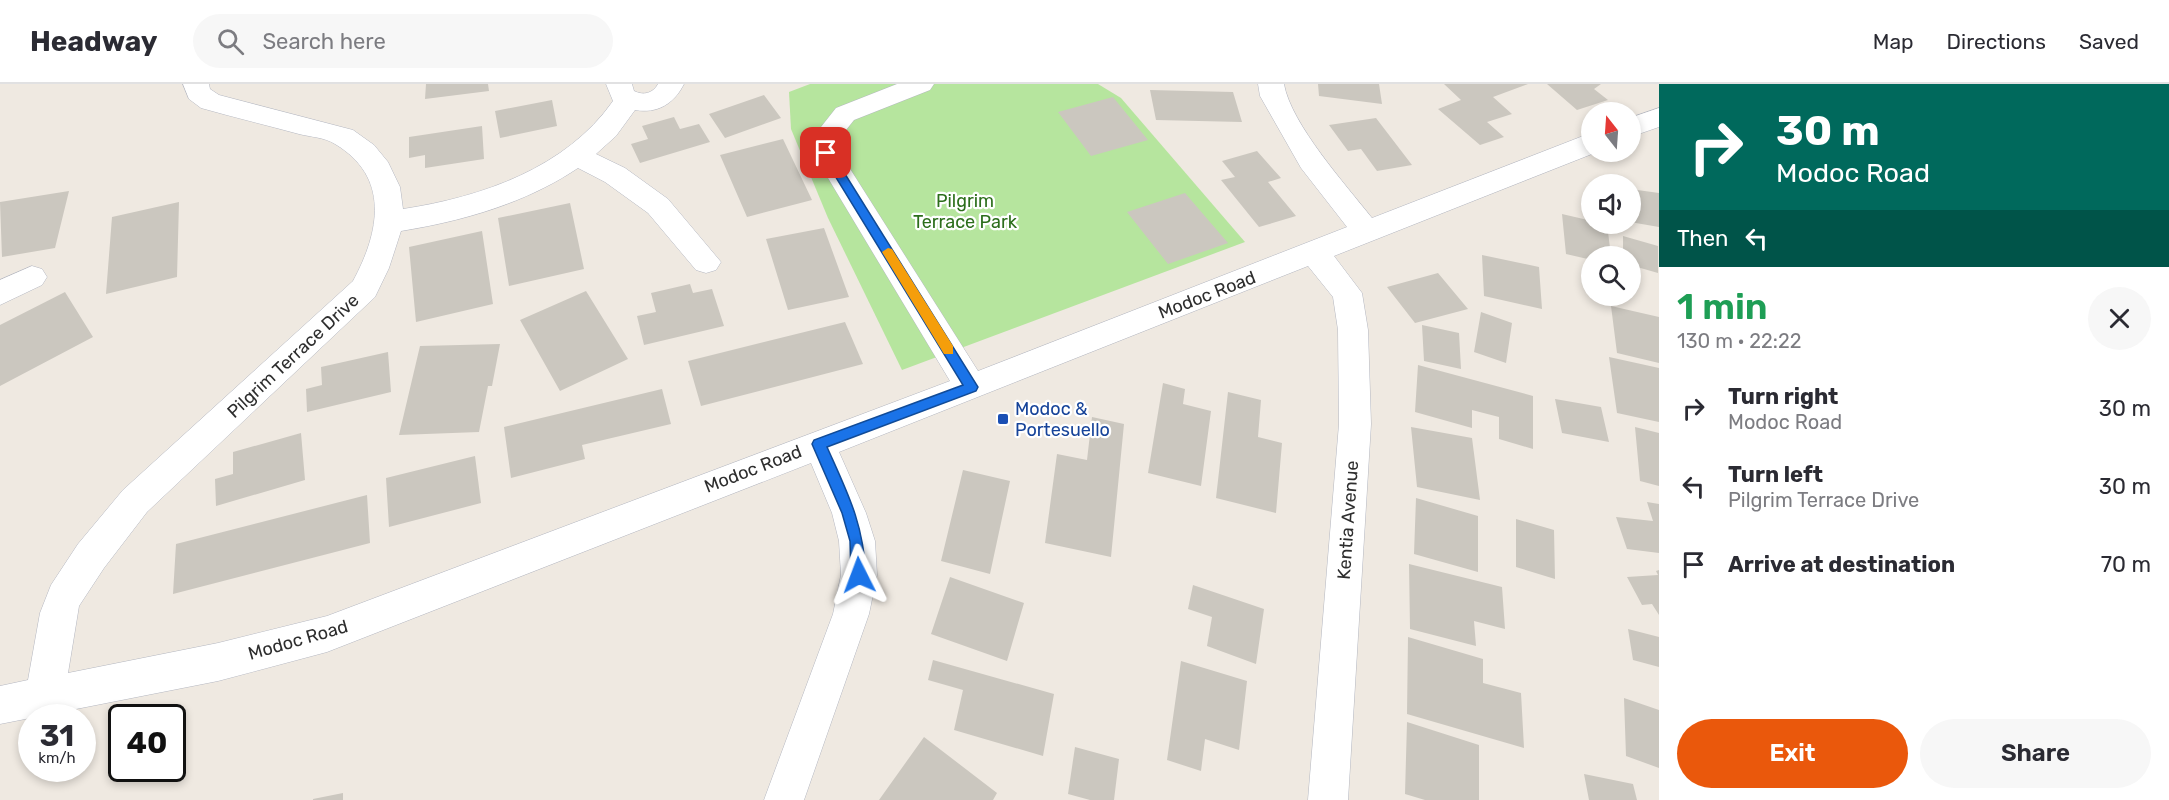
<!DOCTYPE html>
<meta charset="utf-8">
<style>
:root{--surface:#fff;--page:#f7f7f7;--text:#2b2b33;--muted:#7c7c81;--line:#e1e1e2;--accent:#ea580c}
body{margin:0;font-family:Rubik,sans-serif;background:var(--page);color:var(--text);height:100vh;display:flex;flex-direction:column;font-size:22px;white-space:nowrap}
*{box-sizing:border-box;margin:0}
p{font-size:20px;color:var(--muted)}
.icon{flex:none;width:33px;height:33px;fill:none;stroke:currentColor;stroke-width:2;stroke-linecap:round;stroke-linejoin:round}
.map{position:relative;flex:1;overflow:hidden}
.side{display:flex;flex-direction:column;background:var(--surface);width:510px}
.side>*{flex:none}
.hud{background:#00695c;color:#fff;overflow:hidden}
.needle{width:39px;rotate:343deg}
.buttons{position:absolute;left:1581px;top:18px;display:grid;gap:12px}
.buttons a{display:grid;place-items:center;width:60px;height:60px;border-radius:50%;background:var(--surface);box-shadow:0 3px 9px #0003;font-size:30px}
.speed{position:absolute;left:18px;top:620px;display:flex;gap:12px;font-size:30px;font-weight:700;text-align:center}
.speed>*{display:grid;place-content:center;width:78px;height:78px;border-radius:50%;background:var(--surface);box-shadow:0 3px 9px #0003;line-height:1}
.speed small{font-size:15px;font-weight:400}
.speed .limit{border:3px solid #111;border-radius:9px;background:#fff;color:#111}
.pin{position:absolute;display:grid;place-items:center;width:51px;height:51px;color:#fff;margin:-26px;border-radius:12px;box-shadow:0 3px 9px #0006}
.me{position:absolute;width:66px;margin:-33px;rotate:357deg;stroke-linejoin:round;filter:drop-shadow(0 0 4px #0008)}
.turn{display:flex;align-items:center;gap:21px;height:126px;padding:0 18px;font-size:27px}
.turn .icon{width:78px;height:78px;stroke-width:2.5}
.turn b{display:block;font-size:42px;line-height:51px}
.then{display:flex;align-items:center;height:57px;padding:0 18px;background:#0003;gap:12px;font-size:22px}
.round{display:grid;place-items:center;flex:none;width:63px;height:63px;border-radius:32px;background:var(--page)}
.overview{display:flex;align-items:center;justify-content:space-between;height:102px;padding:0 18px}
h1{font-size:36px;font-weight:600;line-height:45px;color:#1e9e55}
.action{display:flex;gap:12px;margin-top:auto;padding:12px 18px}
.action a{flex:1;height:69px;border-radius:36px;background:var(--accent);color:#fff;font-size:24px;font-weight:600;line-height:69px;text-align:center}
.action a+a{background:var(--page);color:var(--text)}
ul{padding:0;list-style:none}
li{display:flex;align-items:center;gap:18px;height:78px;padding:0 18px}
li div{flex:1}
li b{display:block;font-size:22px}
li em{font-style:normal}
header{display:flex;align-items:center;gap:36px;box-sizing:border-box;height:84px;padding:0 30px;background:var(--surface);border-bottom:2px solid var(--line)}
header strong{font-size:28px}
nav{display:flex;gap:33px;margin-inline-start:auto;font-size:21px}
.search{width:420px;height:54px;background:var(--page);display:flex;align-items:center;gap:15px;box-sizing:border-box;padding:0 21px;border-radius:33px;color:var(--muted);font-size:22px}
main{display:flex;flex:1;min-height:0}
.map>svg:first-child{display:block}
</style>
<header>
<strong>Headway</strong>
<div class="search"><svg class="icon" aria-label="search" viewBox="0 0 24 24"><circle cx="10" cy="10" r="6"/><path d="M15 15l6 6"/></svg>Search here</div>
<nav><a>Map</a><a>Directions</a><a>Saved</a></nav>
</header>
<main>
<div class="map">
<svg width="1659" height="716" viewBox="0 0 1659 716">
<rect width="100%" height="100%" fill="#efe9e1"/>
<path fill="#b6e59e" d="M 810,0 L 1098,0 L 1121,14 L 1245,158 L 902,286 L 828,134 L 791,45 L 789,8 Z"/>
<path fill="#cbc7bf" d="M 426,0 L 488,0 L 489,7 L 425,15 Z
M 1318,0 L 1379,0 L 1382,20 L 1319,12 Z
M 1444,0 L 1528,0 L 1493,13 L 1512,30 L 1487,38 L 1504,53 L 1480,61 L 1438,25 L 1461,16 Z
M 1547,0 L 1601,0 L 1594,5 L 1608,16 L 1577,26 Z
M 1150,6 L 1233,8 L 1242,38 L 1156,36 Z
M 764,11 L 781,34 L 725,54 L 709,30 Z
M 1113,13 L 1148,56 L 1091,72 L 1058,28 Z
M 552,16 L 557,42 L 500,54 L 495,27 Z
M 674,33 L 680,45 L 699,40 L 710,58 L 640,79 L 631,60 L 648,55 L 642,42 Z
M 1376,34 L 1412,81 L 1377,87 L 1361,65 L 1348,67 L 1329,41 Z
M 482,42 L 484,75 L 425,84 L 425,71 L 409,74 L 409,53 Z
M 783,55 L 812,116 L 747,133 L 720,71 Z
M 1257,67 L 1281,94 L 1268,98 L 1296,132 L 1259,143 L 1221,96 L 1235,93 L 1222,77 Z
M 1630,105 L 1659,109 L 1659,143 L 1630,138 Z
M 69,107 L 55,164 L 2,173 L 0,118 Z
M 1185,109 L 1228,159 L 1168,180 L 1127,128 Z
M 179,118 L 177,193 L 106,210 L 112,133 Z
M 570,119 L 584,185 L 509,202 L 498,134 Z
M 1562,130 L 1592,137 L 1592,140 L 1607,140 L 1611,172 L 1592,172 L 1592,176 L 1566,170 Z
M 824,144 L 849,213 L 788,226 L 766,155 Z
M 482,147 L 493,220 L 416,238 L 409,163 Z
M 1623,152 L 1658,162 L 1658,189 L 1630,181 L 1630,172 L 1623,172 Z
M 1482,171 L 1539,183 L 1542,225 L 1484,212 Z
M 1438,189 L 1468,225 L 1415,239 L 1387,203 Z
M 690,200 L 693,209 L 712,205 L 724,242 L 644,261 L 637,232 L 656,228 L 651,209 Z
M 586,207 L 628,275 L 560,307 L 520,236 Z
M 65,208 L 93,253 L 0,302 L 0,241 Z
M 1611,222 L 1659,233 L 1659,279 L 1617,269 Z
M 1481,228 L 1512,239 L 1506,279 L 1474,268 Z
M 845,238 L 863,280 L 701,322 L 688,277 Z
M 1422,241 L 1459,249 L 1461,285 L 1424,277 Z
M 500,260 L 492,302 L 488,302 L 479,348 L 399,351 L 420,262 Z
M 388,268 L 391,308 L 307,328 L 306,305 L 322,301 L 321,283 Z
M 1609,273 L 1659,284 L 1659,338 L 1617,329 Z
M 1418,281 L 1533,312 L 1533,365 L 1499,355 L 1499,333 L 1472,326 L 1472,344 L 1415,328 Z
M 1163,299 L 1185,305 L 1183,320 L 1211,327 L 1201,402 L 1148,389 Z
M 662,305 L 671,340 L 582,361 L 585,375 L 511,394 L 504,343 Z
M 1228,308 L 1261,316 L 1258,353 L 1282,359 L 1276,429 L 1216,414 Z
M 1555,315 L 1601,323 L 1609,358 L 1562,349 Z
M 1092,333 L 1124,340 L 1111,473 L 1045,459 L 1057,370 L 1087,376 Z
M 1411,343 L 1472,354 L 1480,416 L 1417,403 Z
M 1635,343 L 1659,349 L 1659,402 L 1640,397 Z
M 301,349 L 305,396 L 216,422 L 215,395 L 233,390 L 233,368 Z
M 475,372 L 481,419 L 389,443 L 386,394 Z
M 963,386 L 1010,397 L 990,490 L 941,477 Z
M 367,411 L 370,459 L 173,510 L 176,460 Z
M 1416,414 L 1478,432 L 1478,488 L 1414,470 Z
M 1647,418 L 1659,420 L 1659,469 L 1627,465 L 1616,433 L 1653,437 Z
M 1516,435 L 1554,446 L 1555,495 L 1516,483 Z
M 1409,480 L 1502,503 L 1505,545 L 1474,537 L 1476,562 L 1410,545 Z
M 1659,486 L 1659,531 L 1652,520 L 1642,521 L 1627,493 L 1658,491 L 1656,487 Z
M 950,493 L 1024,519 L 1007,577 L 931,550 Z
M 1193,501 L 1264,525 L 1256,580 L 1207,562 L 1212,533 L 1188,525 Z
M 1628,545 L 1659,553 L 1659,583 L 1633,576 Z
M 1408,553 L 1483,575 L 1483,599 L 1521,609 L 1524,664 L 1407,630 Z
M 933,576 L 1054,610 L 1043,672 L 954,646 L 963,606 L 928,596 Z
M 1181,577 L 1247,597 L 1239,666 L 1205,655 L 1201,687 L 1167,676 Z
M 1624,614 L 1659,626 L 1659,684 L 1626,672 Z
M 1407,638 L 1479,661 L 1479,716 L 1425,716 L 1405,710 Z
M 924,653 L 997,709 L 993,716 L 879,716 Z
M 1075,663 L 1119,675 L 1114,716 L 1090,716 L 1068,710 Z
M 1584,690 L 1633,700 L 1637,716 L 1589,716 Z
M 343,709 L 343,716 L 313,716 L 313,715 Z"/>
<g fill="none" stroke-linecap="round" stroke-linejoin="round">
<defs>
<path id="minor" d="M 183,0 L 209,0 L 210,5 L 219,11 L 353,46 L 374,61 L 388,78 L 400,103 L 403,125 C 482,113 566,84 613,17 L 606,0 L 632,0 L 634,7 C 644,12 653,9 658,0 L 684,0 C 674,20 657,30 635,26 L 616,52 L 596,70 L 625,84 L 668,115 L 721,178 L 716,186 L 706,189 L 696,186 L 648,129 L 605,98 L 578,84 C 526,119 463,137 401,147 L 389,184 L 375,213 L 147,428 L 104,484 L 79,522 L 68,589 L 218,559 L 327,532 L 950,297 L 813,69 L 821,43 L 836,24 L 897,0 L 934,0 L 930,6 L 854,36 L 846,46 L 840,69 L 978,287 L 1347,143 L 1301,84 L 1260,12 L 1258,0 L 1284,0 C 1291,40 1346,101 1372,134 L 1583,52 L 1592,50 L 1592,68 L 1597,68 L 1334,172 L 1362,209 L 1368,246 L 1371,340 L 1348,716 L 1308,716 L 1339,340 L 1338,246 L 1333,213 L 1308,182 L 839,368 L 866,429 L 875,457 L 877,491 L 869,530 L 804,716 L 764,716 L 833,530 L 841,491 L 839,457 L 832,429 L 811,379 L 327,568 L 218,597 L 0,640 L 0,602 L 28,596 L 40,529 L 51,501 L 78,460 L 123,406 L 353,197 C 380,147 390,93 335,60 C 324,53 310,53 299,50 C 266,41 233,33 201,24 L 189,15 Z
M 1659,24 L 1659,43 L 1630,53 L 1630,34 Z
M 32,182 L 42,185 L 47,193 L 42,201 L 0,221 L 0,196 Z"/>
</defs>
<use href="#minor" stroke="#b4b7c1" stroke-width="1"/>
<use href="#minor" fill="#fff" fill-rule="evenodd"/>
</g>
<path fill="#1a73e8" stroke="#114b97" stroke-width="1.5" d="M 826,65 L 830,66 L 978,303 L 976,307 L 827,363 C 848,410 863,438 866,491 L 859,498 L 851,491 L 850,457 L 842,429 L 812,360 L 814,356 L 963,301 L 821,69 Z"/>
<path fill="#f59e0b" d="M 888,164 L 892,165 L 953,262 L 953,270 L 944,270 L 882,168 Z"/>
<rect fill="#1a4fb4" stroke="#fff" stroke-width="2" x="997" y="329" width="12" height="12" rx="3"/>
<g text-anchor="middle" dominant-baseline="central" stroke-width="4.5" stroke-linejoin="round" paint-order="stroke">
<g font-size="18" fill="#2c6e1b" stroke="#fff">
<text x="965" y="117">Pilgrim<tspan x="965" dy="21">Terrace Park</tspan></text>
</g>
<g font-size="18" fill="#2e2e2e" stroke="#fff">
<text transform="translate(1207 211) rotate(-21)">Modoc Road</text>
<text transform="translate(293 272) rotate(-43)">Pilgrim Terrace Drive</text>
<text transform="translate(753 385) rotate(-21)">Modoc Road</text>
<text transform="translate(1348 436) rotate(-86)">Kentia Avenue</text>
<text transform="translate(298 556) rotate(-16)">Modoc Road</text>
</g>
<g font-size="18" fill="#164399" stroke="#fff" text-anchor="start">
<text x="1015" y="325">Modoc &amp;<tspan x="1015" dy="21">Portesuello</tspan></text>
</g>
</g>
</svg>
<div class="buttons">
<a><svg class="needle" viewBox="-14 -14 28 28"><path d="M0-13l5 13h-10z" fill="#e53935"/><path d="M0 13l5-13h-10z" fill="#7c7c81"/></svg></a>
<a><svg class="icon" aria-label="sound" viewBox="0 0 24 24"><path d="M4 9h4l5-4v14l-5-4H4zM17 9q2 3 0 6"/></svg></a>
<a><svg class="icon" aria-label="search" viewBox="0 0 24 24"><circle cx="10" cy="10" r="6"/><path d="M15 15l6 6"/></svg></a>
</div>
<div class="speed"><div>31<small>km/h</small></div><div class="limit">40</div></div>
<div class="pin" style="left:826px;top:69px;background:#d93025"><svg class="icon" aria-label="arrive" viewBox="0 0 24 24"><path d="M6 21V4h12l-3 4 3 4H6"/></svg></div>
<svg class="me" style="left:859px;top:491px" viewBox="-20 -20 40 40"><path d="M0-17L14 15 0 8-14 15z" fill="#1a73e8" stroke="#fff" stroke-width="4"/></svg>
</div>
<section class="side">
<div class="hud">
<div class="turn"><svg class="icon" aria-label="right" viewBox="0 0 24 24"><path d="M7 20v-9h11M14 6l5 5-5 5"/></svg><div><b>30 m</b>Modoc Road</div></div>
<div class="then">Then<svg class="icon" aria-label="left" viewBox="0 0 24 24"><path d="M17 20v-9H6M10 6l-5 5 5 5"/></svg></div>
</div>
<div class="overview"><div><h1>1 min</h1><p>130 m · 22:22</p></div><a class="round"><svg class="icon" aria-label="close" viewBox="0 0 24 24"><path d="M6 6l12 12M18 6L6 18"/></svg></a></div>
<ul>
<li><svg class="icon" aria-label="right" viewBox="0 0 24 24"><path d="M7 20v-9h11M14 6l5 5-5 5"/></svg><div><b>Turn right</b><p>Modoc Road</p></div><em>30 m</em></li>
<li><svg class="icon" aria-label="left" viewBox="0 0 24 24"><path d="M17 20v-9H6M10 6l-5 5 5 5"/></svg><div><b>Turn left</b><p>Pilgrim Terrace Drive</p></div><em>30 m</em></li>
<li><svg class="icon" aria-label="arrive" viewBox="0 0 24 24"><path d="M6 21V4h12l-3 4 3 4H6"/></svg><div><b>Arrive at destination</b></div><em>70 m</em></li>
</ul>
<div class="action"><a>Exit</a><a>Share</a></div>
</section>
</main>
